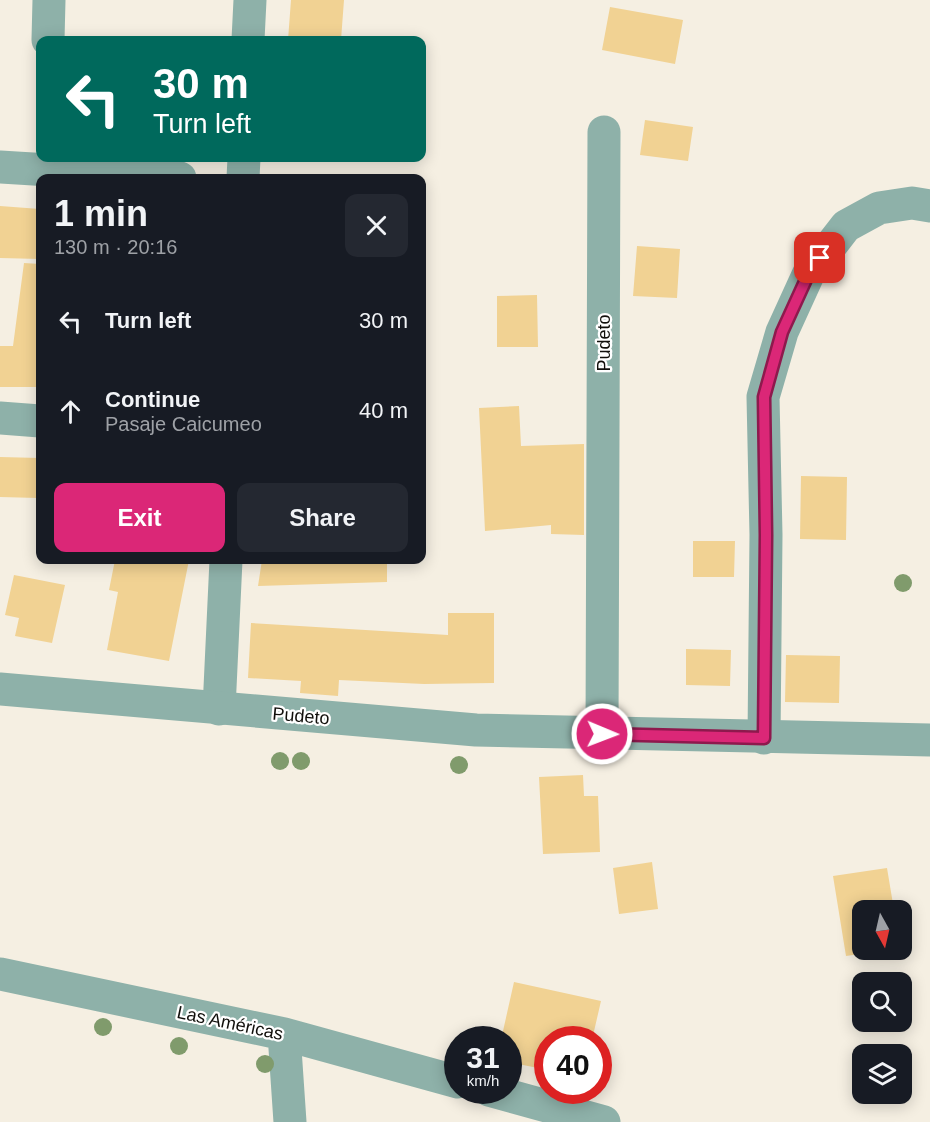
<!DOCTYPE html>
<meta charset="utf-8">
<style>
:root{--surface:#171b24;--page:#242831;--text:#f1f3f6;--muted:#9ea1a6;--accent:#db2777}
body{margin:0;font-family:Arial,sans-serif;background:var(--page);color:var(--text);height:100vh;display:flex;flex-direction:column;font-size:22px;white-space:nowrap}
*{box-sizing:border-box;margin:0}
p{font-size:20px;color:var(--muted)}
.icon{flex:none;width:33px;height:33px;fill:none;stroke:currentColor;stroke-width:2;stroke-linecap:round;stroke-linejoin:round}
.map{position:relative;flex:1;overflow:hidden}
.drawer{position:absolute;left:36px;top:174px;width:390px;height:390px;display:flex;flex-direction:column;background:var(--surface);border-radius:12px;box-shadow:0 3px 15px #0003}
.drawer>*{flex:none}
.banner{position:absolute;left:36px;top:36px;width:390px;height:126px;border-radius:12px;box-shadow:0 3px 15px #0003;background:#00695c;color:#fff;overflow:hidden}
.needle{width:39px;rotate:172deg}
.tools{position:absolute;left:852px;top:900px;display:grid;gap:12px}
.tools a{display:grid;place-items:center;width:60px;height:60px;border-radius:12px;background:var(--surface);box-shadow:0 3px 15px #0003;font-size:30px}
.speed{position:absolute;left:444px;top:1026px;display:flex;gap:12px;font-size:30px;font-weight:700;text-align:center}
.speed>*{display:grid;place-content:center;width:78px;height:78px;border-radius:50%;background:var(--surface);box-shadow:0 3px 15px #0003;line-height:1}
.speed small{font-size:15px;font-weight:400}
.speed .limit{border:9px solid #d22;background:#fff;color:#111}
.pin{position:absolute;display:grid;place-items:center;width:51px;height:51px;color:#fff;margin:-26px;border-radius:12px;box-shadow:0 3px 9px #0006}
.me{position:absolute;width:66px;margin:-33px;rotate:91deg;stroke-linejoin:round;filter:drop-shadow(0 0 4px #0008)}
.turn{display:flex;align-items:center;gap:21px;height:126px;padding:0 18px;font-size:27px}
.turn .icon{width:78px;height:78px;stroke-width:2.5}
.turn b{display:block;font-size:42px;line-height:51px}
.round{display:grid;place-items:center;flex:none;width:63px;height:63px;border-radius:12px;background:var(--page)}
.headline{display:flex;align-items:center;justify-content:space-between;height:102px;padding:0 18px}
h1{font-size:36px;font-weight:600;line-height:45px}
.action{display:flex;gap:12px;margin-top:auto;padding:12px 18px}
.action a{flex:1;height:69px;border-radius:12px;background:var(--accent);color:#fff;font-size:24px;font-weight:600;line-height:69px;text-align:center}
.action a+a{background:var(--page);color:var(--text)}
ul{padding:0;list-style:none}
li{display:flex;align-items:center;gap:18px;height:90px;padding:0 18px}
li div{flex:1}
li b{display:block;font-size:22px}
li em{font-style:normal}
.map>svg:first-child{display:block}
</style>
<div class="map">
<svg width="930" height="1122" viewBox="0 0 930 1122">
<rect width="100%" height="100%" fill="#f5efe2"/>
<path fill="#f1d293" d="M 291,0 L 344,0 L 341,40 L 288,40 Z
M 610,7 L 683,20 L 675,64 L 602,50 Z
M 645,120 L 693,127 L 688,161 L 640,155 Z
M 0,206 L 40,209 L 40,259 L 0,258 Z
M 637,246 L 680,249 L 677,298 L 633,296 Z
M 24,263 L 40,264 L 40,387 L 0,387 L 0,346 L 13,346 Z
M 537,295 L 538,347 L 497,347 L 497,296 Z
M 519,406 L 521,446 L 584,444 L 584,535 L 551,534 L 551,525 L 485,531 L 479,408 Z
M 0,457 L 40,458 L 40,491 L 38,491 L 38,498 L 0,497 Z
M 801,476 L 847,477 L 846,540 L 800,539 Z
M 693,541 L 735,541 L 734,577 L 693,577 Z
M 115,560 L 189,560 L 169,661 L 107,650 L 118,592 L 109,590 Z
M 262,560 L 387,560 L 387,582 L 258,586 Z
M 14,575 L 65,585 L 52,643 L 15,636 L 19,618 L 5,615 Z
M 448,613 L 494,613 L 494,683 L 424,684 L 339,680 L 338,696 L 300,693 L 301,681 L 248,678 L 251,623 L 448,635 Z
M 686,649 L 731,650 L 730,686 L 686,685 Z
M 786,655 L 840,656 L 839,703 L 785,702 Z
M 583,775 L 584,796 L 598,796 L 600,852 L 543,854 L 539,777 Z
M 652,862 L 658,909 L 619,914 L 613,868 Z
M 887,868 L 894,910 L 862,910 L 862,950 L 888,950 L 846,956 L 833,876 Z
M 514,982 L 601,1001 L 592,1040 L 548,1040 L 548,1070 L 508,1062 L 508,1040 L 501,1040 Z"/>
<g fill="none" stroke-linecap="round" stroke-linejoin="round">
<path stroke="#8eb1a9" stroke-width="33" d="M 48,40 L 49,0
M 248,40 L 250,0
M 0,167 L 180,178
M 243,178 L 244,158
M 0,418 L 40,421
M 219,709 L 226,560
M 602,734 L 604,132
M 764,738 L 766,535 L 763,397 L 782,332 L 808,275 L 846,226 L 879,208 L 912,203 L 930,206
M 0,974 L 284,1034 L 458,1082
M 284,1034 L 290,1122
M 489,1090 L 604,1122"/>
<path stroke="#8eb1a9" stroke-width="33" d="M 0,689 L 476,730 L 930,740"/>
</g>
<g fill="#809b6c">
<circle cx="903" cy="583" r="9"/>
<circle cx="280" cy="761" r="9"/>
<circle cx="301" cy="761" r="9"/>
<circle cx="459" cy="765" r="9"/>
<circle cx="103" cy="1027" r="9"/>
<circle cx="179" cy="1046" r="9"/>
<circle cx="265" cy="1064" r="9"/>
</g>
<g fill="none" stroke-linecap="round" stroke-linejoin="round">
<defs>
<path id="route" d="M 602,734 L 764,738 L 766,535 L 764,397 L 782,332 L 808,275 L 820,258"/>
</defs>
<use href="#route" stroke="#8e194d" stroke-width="15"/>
<use href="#route" stroke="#db2777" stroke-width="10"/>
</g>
<g text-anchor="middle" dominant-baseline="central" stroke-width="4.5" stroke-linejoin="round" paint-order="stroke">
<g font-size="18" fill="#110f0b" stroke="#fff">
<text transform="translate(604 343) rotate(-90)">Pudeto</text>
<text transform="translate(301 716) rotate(5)">Pudeto</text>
<text transform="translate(230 1023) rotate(12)">Las Américas</text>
</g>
</g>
</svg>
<div class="tools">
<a><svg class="needle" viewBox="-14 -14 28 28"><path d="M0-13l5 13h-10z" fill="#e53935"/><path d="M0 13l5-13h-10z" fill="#9ea1a6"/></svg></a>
<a><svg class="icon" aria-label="search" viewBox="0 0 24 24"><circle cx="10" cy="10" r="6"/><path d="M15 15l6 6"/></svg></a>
<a><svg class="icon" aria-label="layers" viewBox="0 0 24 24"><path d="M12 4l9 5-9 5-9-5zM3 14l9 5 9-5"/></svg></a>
</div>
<div class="speed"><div>31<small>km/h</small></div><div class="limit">40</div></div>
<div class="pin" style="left:820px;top:258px;background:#d93025"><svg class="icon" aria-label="arrive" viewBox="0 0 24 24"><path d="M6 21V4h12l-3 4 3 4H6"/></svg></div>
<svg class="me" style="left:602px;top:734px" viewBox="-20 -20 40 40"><circle r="17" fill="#db2777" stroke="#fff" stroke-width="3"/><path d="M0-11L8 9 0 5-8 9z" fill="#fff"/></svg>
<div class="banner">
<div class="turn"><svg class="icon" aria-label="left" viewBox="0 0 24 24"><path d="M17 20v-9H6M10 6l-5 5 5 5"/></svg><div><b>30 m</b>Turn left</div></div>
</div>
<section class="drawer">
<div class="headline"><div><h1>1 min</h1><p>130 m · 20:16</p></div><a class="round"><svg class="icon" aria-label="close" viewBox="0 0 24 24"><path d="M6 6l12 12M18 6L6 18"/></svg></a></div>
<ul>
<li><svg class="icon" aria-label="left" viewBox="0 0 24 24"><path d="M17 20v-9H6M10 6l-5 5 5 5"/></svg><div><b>Turn left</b></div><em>30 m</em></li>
<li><svg class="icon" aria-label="ahead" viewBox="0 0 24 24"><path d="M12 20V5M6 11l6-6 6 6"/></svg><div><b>Continue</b><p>Pasaje Caicumeo</p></div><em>40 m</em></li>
</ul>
<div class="action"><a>Exit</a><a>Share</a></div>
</section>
</div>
